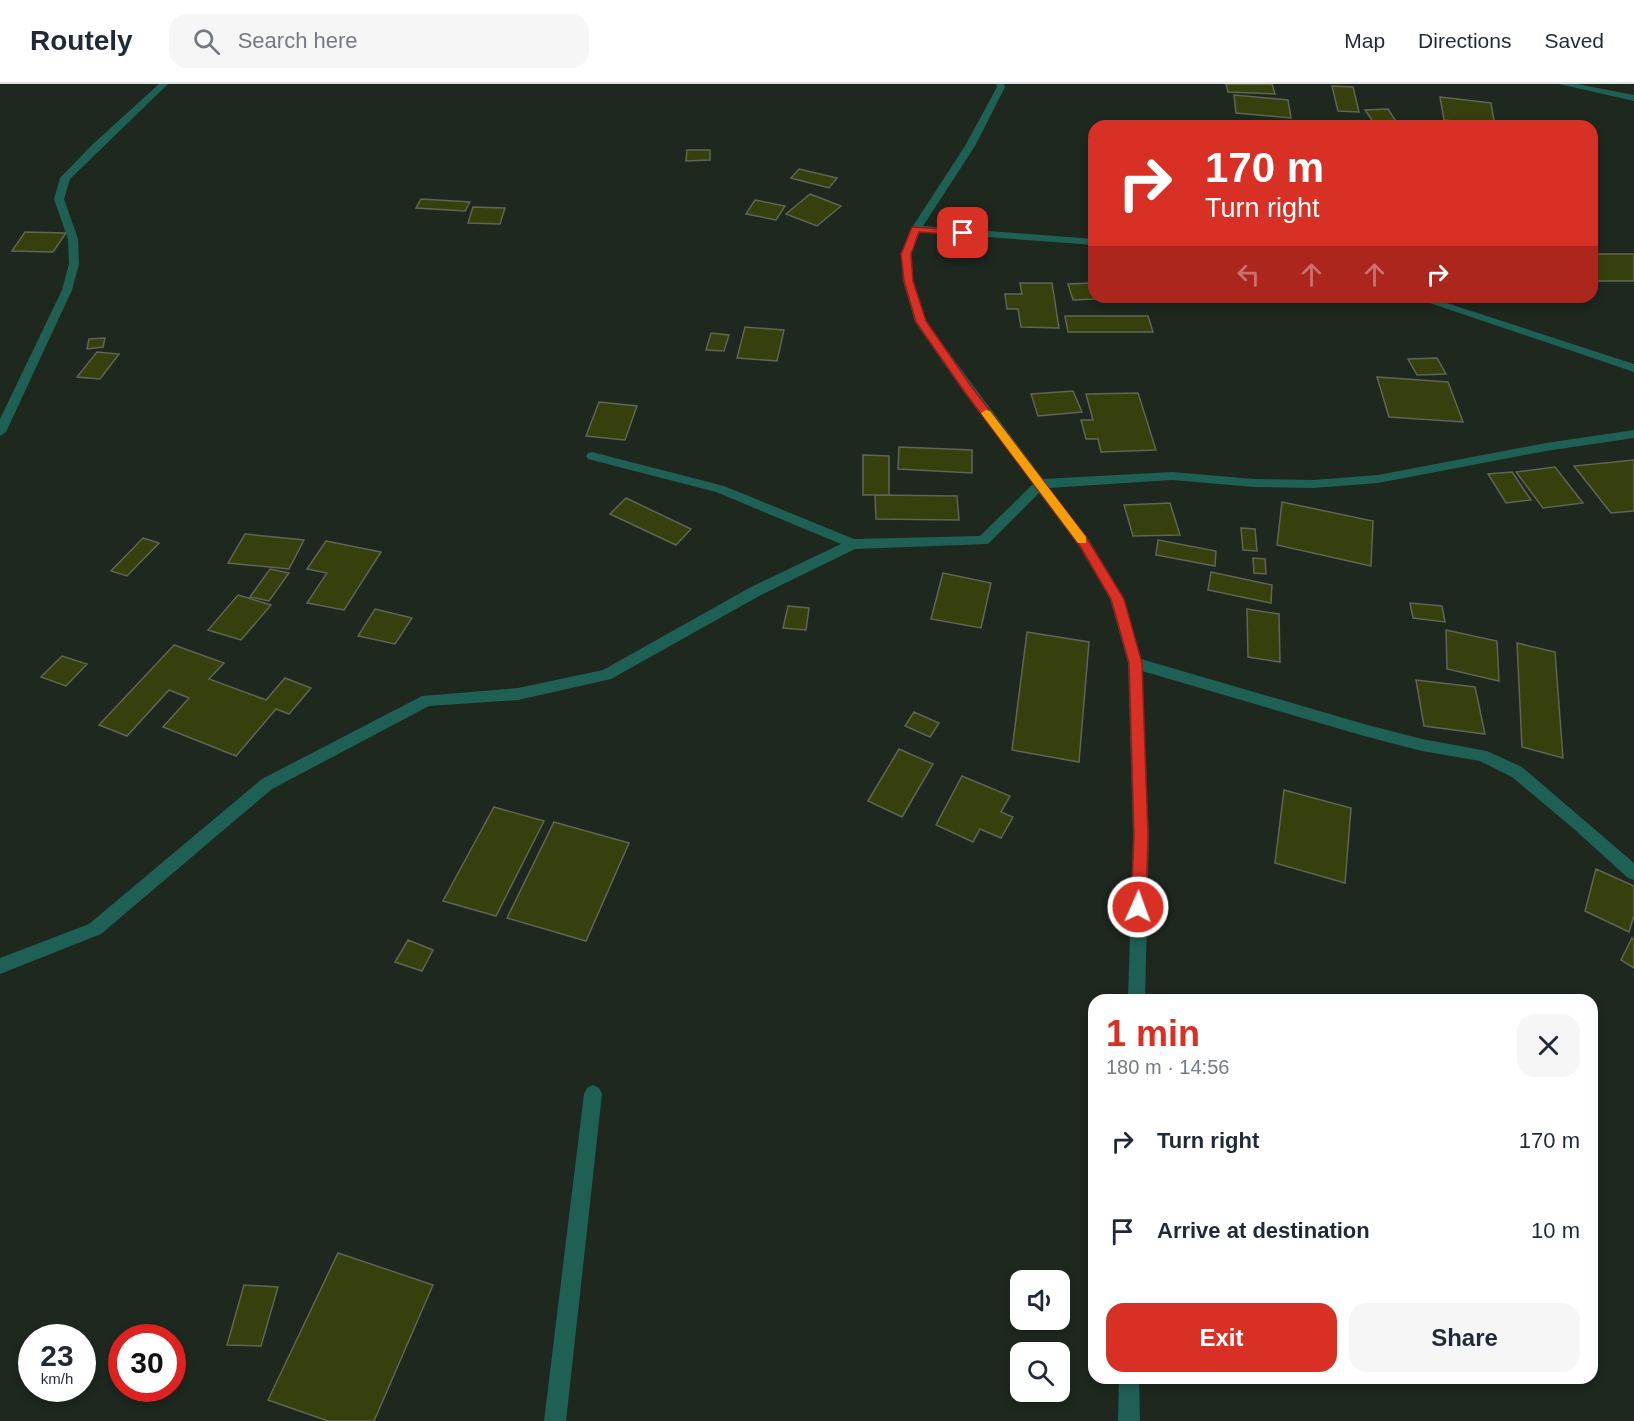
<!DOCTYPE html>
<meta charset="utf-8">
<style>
:root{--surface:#fff;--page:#f6f6f7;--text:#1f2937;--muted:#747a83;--line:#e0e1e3;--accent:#d93025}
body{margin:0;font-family:Arial,sans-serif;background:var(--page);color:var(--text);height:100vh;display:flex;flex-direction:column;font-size:22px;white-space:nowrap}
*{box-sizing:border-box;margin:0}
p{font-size:20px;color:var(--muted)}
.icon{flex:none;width:33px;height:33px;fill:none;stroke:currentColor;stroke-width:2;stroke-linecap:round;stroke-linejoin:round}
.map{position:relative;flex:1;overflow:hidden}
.details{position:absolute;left:1088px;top:910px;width:510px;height:390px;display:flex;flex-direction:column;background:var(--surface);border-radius:18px;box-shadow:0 3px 9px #0003}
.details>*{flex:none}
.top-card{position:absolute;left:1088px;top:36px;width:510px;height:183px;border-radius:18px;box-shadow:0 3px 9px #0003;background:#d93025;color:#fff;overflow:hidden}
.buttons{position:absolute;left:1010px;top:1186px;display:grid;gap:12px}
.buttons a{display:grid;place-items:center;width:60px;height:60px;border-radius:12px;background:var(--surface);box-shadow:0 3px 9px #0003;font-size:30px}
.speed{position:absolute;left:18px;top:1240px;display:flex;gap:12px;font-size:30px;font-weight:700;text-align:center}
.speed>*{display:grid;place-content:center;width:78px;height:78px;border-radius:50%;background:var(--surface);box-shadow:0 3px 9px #0003;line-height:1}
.speed small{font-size:15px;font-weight:400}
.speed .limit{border:9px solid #d22;background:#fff;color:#111}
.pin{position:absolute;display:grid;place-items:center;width:51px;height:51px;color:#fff;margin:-26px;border-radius:12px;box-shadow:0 3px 9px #0006}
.me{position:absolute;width:66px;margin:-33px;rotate:2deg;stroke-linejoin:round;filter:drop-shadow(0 0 4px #0008)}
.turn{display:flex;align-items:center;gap:21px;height:126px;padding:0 18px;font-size:27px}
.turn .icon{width:78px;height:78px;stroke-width:2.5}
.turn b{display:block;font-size:42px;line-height:51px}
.lanes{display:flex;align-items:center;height:57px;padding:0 18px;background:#0003;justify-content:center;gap:30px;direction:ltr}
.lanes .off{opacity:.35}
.round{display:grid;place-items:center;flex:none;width:63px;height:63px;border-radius:18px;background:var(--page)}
.summary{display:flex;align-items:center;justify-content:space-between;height:102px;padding:0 18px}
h1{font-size:36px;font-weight:700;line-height:45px;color:var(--accent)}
.action{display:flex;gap:12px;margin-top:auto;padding:12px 18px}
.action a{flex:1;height:69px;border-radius:18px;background:var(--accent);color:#fff;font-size:24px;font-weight:700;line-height:69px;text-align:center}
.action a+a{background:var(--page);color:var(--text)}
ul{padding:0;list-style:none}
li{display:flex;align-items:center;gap:18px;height:90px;padding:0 18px}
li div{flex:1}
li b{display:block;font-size:22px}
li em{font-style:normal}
header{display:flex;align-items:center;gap:36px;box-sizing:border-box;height:84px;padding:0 30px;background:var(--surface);border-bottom:2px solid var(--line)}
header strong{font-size:28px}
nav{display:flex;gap:33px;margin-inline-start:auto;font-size:21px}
.search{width:420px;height:54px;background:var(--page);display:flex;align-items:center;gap:15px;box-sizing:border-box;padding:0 21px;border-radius:18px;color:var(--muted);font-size:22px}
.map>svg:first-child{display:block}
</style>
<header>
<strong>Routely</strong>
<div class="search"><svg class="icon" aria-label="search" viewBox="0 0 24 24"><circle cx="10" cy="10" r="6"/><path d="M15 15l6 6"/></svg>Search here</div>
<nav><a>Map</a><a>Directions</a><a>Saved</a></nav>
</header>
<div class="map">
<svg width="1634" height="1337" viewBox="0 0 1634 1337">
<rect width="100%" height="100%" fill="#1e281f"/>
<path fill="#35400c" stroke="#606456" stroke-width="1.5" d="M 1226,0 L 1272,0 L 1275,10 L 1228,8 Z
M 1332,2 L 1353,3 L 1359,28 L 1338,27 Z
M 1234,11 L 1288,16 L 1291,34 L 1236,29 Z
M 1440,13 L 1491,19 L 1495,42 L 1444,36 Z
M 1388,25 L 1399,42 L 1376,42 L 1365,26 Z
M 687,66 L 710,66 L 710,76 L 686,77 Z
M 799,85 L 837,94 L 829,104 L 791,94 Z
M 810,110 L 841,122 L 817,142 L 786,130 Z
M 421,115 L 470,118 L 465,127 L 416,124 Z
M 755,116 L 785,122 L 776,136 L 746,130 Z
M 473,123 L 505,124 L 500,140 L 468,139 Z
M 25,148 L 66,149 L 53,168 L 12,167 Z
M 1592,170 L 1634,170 L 1634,197 L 1592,197 Z
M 1020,199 L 1052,199 L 1059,244 L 1021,243 L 1018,225 L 1007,225 L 1005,210 L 1022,210 Z
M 1094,199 L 1094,213 L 1139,213 L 1073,216 L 1068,200 Z
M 1065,232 L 1148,232 L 1153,248 L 1068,248 Z
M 745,243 L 784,246 L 777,277 L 737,274 Z
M 711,249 L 729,251 L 724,267 L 706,266 Z
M 105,254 L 103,263 L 87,265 L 89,255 Z
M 97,268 L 119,270 L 100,295 L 77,293 Z
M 1437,274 L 1446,290 L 1417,291 L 1408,275 Z
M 1377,293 L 1448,298 L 1463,338 L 1389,333 Z
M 1073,307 L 1082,328 L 1038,332 L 1031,310 Z
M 1138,309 L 1156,366 L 1101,368 L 1098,355 L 1086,355 L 1081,336 L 1093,336 L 1086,310 Z
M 599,318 L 637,322 L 625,356 L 586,352 Z
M 899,363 L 972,366 L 972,389 L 898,385 Z
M 863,371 L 889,372 L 889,411 L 863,411 Z
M 1634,376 L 1634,427 L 1611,429 L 1574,382 Z
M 1555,383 L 1583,419 L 1543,424 L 1516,388 Z
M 1512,388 L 1531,416 L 1506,419 L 1488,390 Z
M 875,411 L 957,412 L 959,436 L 876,435 Z
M 626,414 L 691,445 L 676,461 L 610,430 Z
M 1282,418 L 1373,437 L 1371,482 L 1277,461 Z
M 1170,419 L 1180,451 L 1133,452 L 1124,421 Z
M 1241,444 L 1255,445 L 1257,467 L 1243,466 Z
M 245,450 L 304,456 L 289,485 L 228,479 Z
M 143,454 L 159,459 L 127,492 L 111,487 Z
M 1158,456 L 1216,467 L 1215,482 L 1156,471 Z
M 326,457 L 381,468 L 344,526 L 307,519 L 327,489 L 307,485 Z
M 1253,474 L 1265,475 L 1266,490 L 1254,489 Z
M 270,485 L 289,489 L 269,517 L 250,513 Z
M 1211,488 L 1272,501 L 1271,519 L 1208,506 Z
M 943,489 L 991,499 L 981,544 L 931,535 Z
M 238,511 L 271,521 L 241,556 L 208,546 Z
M 1410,519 L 1442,522 L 1445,538 L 1413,534 Z
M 788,522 L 809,524 L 806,546 L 783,544 Z
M 375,525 L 412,534 L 395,560 L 358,552 Z
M 1247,525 L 1279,530 L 1280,578 L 1248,573 Z
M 1446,546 L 1497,557 L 1499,597 L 1447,585 Z
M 1027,548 L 1089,558 L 1079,678 L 1012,666 Z
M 1517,559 L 1555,568 L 1563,674 L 1522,663 Z
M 174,561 L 224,579 L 209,595 L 266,616 L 285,594 L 311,604 L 289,630 L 276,625 L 236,672 L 163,643 L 189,614 L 169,606 L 127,652 L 99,641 Z
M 62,572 L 87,580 L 66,602 L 41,593 Z
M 1416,596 L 1475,603 L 1485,650 L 1424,642 Z
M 914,628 L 939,639 L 930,653 L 905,642 Z
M 899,665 L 933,680 L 902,733 L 868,717 Z
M 962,692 L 1010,712 L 1001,728 L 1013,733 L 1001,754 L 980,745 L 973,758 L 936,741 Z
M 1284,706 L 1351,724 L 1345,799 L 1275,779 Z
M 494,723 L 544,737 L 496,832 L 443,817 Z
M 554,738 L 629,759 L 586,857 L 507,834 Z
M 1596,785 L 1634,802 L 1634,831 L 1629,848 L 1585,827 Z
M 1632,854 L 1634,856 L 1634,884 L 1621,876 Z
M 408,856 L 433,866 L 422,887 L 395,878 Z
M 338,1169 L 433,1201 L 374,1337 L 328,1337 L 268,1316 Z
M 244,1201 L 278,1203 L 261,1262 L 227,1261 Z"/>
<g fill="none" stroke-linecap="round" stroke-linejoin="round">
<path fill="#1f6054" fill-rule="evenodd" d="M 159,0 L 168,0 L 70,95 L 64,115 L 78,155 L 79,180 L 72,206 L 6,348 L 0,352 L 0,335 L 62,206 L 69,180 L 68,155 L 54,115 L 60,94 L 92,61 Z
M 996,0 L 1004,0 L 1005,3 L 975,62 L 923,142 L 1094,155 L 1094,161 L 920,148 L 911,170 L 913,197 L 926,238 L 1043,395 L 1172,388 L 1254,395 L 1313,396 L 1378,391 L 1546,359 L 1634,346 L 1634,354 L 1546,367 L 1378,399 L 1313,404 L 1254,403 L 1172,396 L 1049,404 L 1089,456 L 1124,515 L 1141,575 L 1364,640 L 1422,655 L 1487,667 L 1522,683 L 1634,779 L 1634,796 L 1628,794 L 1574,745 L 1512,693 L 1480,677 L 1422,667 L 1364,652 L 1142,587 L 1149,752 L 1145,916 L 1128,916 L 1133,752 L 1128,579 L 1110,515 L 1079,462 L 1039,409 L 988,460 L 855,465 L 761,511 L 611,595 L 518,616 L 429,622 L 272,705 L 101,850 L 0,890 L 0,874 L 89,840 L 262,695 L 422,612 L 518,604 L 603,586 L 751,503 L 841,460 L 716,408 L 588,375 L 586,372 L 588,369 L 592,368 L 724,402 L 854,455 L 980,452 L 1033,400 L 963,307 L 915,238 L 903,197 L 901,170 L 911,145 L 965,62 L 997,3 Z
M 1559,0 L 1577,0 L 1634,11 L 1634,17 Z
M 1412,213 L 1428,213 L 1634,280 L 1634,288 Z
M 593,1001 L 599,1004 L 602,1010 L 566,1337 L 544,1337 L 584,1010 L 587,1004 Z
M 1119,1294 L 1139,1294 L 1140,1337 L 1118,1337 Z"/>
</g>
<path fill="#d93025" stroke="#8d1f18" stroke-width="1.5" d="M 912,143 L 963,146 L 968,149 L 963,151 L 919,148 L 911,170 L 913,197 L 926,237 L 971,302 L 1088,456 L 1124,515 L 1142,579 L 1148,752 L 1146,823 L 1144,828 L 1138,830 L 1133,828 L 1131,823 L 1134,752 L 1129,579 L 1111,515 L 1080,462 L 964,307 L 916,238 L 904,197 L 901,170 Z"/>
<path fill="#f59e0b" d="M 986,326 L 990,327 L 1086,453 L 1086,459 L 1078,459 L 983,332 L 981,329 Z"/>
</svg>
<div class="buttons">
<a><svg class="icon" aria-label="sound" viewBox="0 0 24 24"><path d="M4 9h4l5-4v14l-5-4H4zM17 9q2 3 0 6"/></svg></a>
<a><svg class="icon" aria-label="search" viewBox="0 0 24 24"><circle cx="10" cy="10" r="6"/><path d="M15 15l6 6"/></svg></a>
</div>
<div class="speed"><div>23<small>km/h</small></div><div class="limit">30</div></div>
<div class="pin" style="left:963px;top:149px;background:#d93025"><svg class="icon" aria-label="arrive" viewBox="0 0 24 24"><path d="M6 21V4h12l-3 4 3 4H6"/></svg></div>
<svg class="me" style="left:1138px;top:823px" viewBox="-20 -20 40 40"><circle r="17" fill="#d93025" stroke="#fff" stroke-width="3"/><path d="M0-11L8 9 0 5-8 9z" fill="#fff"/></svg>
<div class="top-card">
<div class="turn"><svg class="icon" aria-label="right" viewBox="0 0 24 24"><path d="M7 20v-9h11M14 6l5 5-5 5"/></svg><div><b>170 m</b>Turn right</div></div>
<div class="lanes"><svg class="icon off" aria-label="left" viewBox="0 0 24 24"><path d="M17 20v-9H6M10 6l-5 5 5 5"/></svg><svg class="icon off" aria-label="ahead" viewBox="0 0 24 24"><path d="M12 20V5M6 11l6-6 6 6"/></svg><svg class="icon off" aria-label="ahead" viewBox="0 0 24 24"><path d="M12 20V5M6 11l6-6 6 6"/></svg><svg class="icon" aria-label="right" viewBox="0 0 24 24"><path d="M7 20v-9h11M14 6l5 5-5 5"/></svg></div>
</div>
<section class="details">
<div class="summary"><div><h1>1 min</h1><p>180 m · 14:56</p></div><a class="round"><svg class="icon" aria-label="close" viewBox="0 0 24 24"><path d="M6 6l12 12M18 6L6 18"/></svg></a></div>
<ul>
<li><svg class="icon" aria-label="right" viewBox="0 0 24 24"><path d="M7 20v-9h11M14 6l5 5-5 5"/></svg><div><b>Turn right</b></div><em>170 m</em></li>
<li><svg class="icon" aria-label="arrive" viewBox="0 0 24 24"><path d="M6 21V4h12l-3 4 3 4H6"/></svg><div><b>Arrive at destination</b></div><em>10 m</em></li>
</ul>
<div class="action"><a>Exit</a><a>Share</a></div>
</section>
</div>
